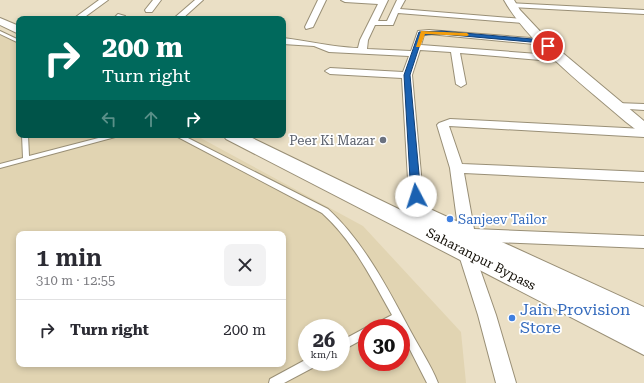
<!DOCTYPE html>
<meta charset="utf-8">
<style>
:root{--surface:#fff;--page:#f2f2f3;--text:#2b2b33;--muted:#7c7c81;--line:#e1e1e2}
body{margin:0;font-family:"Roboto Serif",serif;background:var(--page);color:var(--text);height:100vh;display:flex;flex-direction:column;font-size:15px;white-space:nowrap}
*{box-sizing:border-box;margin:0}
p{font-size:13px;color:var(--muted)}
.icon{flex:none;width:22px;height:22px;fill:none;stroke:currentColor;stroke-width:2;stroke-linecap:round;stroke-linejoin:round}
.map{position:relative;flex:1;overflow:hidden}
.side{position:absolute;left:16px;top:231px;width:270px;height:136px;display:flex;flex-direction:column;background:var(--surface);border-radius:8px;box-shadow:0 2px 6px #0003}
.side>*{flex:none}
.guide{position:absolute;left:16px;top:16px;width:270px;height:122px;border-radius:8px;box-shadow:0 2px 6px #0003;background:#00695c;color:#fff;overflow:hidden}
.speed{position:absolute;left:298px;top:319px;display:flex;gap:8px;font-size:20px;font-weight:700;text-align:center}
.speed>*{display:grid;place-content:center;width:52px;height:52px;border-radius:50%;background:var(--surface);box-shadow:0 2px 6px #0003;line-height:1}
.speed small{font-size:10px;font-weight:400}
.speed .limit{border:6px solid #d22;background:#fff;color:#111}
.pin{position:absolute;display:grid;place-items:center;width:34px;height:34px;color:#fff;margin:-17px;border:2px solid #fff;border-radius:50%;box-shadow:0 1px 4px #0007}
.me{position:absolute;width:44px;margin:-22px;rotate:355deg;stroke-linejoin:round;filter:drop-shadow(0 0 3px #0008)}
.turn{display:flex;align-items:center;gap:14px;height:84px;padding:0 20px;font-size:18px}
.turn .icon{width:52px;height:52px;stroke-width:2.5}
.turn b{display:block;font-size:28px;line-height:34px}
.lanes{display:flex;align-items:center;height:38px;padding:0 20px;background:#0003;justify-content:center;gap:20px;direction:ltr}
.lanes .off{opacity:.35}
.round{display:grid;place-items:center;flex:none;width:42px;height:42px;border-radius:8px;background:var(--page)}
.head{display:flex;align-items:center;justify-content:space-between;height:68px;padding:0 20px}
h1{font-size:24px;font-weight:600;line-height:30px}
ul{padding:0;list-style:none}
li{display:flex;align-items:center;gap:12px;height:60px;padding:0 20px;border-top:1px solid var(--line)}
li div{flex:1}
li b{display:block;font-size:15px}
li em{font-style:normal}
.map>svg:first-child{display:block}
</style>
<div class="map">
<svg width="644" height="383" viewBox="0 0 644 383">
<rect width="100%" height="100%" fill="#eadfc5"/>
<path fill="#e1d4b2" fill-rule="evenodd" d="M 0,30 L 19,40 L 19,135 L 195,135 L 363,226 L 461,332 L 466,383 L 0,383 ZM 19,234 L 283,234 L 283,364 L 19,364 ZM 307,328 L 341,328 L 341,362 L 307,362 ZM 367,328 L 401,328 L 401,362 L 367,362 Z"/>
<g fill="none" stroke-linecap="round" stroke-linejoin="round">
<defs>
<path id="service" d="M 0,31 L 19,40 L 19,43 L 0,34 Z
M 22,135 L 28,135 L 29,156 L 110,135 L 120,135 L 119,136 L 0,168 L 0,164 L 23,158 Z
M 174,135 L 182,135 L 328,209 C 364,242 388,289 411,332 C 420,349 431,365 438,383 L 427,383 L 401,332 L 401,328 L 399,328 L 396,323 L 386,328 L 371,328 L 373,325 L 392,315 C 371,278 354,242 322,213 Z
M 367,327 L 369,328 L 367,328 L 367,337 L 341,351 L 341,341 Z
M 307,359 L 307,362 L 317,362 L 316,366 L 284,383 L 269,383 L 270,379 Z"/>
<path id="minor" d="M 99,0 L 108,0 L 82,19 L 73,19 Z
M 153,0 L 161,0 L 152,12 L 146,12 L 145,10 Z
M 195,0 L 203,0 L 182,19 L 173,19 Z
M 318,0 L 326,0 L 313,27 L 306,29 L 305,27 Z
M 341,0 L 388,0 L 378,21 L 387,21 L 397,0 L 405,0 L 400,9 L 523,19 L 527,21 L 523,23 L 398,13 L 393,25 L 375,25 L 368,40 L 367,49 L 411,51 L 418,31 L 429,30 L 544,39 L 548,42 L 544,45 L 429,34 L 424,35 L 421,45 L 564,56 L 569,59 L 564,62 L 460,53 L 466,84 L 461,87 L 456,84 L 451,52 L 420,50 L 412,75 L 423,196 L 422,212 L 420,216 L 415,217 L 410,216 L 408,212 L 409,196 L 402,78 L 330,74 L 325,71 L 330,68 L 403,72 L 409,56 L 329,52 L 314,46 L 283,44 L 283,38 C 309,41 332,47 358,48 L 360,40 L 378,4 L 345,2 Z
M 508,3 L 644,10 L 644,14 L 511,7 L 507,5 Z
M 118,14 L 125,16 L 122,19 L 113,19 Z
M 616,103 L 644,104 L 644,110 L 612,108 L 611,106 Z
M 450,119 L 644,129 L 644,137 L 449,126 L 462,164 L 644,172 L 644,182 L 464,173 L 474,229 L 644,236 L 644,248 L 467,241 L 461,239 L 459,235 L 450,168 L 437,125 L 439,123 Z
M 466,245 L 472,247 L 474,252 L 496,315 L 516,383 L 496,383 L 478,315 L 458,252 L 460,247 Z"/>
<path id="tertiary" d="M 504,0 L 514,0 L 520,10 L 552,44 L 644,121 L 644,134 L 639,132 L 626,122 C 588,89 528,43 504,0 Z"/>
<path id="secondary" d="M 0,18 L 19,26 L 19,34 L 0,25 Z
M 223,135 L 246,135 L 411,215 L 414,209 L 422,207 L 430,209 L 644,307 L 644,355 L 226,139 Z"/>
</defs>
<use href="#service" stroke="#998f76" stroke-width="2"/>
<use href="#minor" stroke="#998f76" stroke-width="2"/>
<use href="#tertiary" stroke="#998f76" stroke-width="2"/>
<use href="#secondary" stroke="#998f76" stroke-width="2"/>
<use href="#service" fill="#fff" fill-rule="evenodd"/>
<use href="#minor" fill="#fff" fill-rule="evenodd"/>
<use href="#tertiary" fill="#fff" fill-rule="evenodd"/>
<use href="#secondary" fill="#fff" fill-rule="evenodd"/>
</g>
<path fill="#1a61b1" stroke="#113f73" d="M 441,31 L 544,40 L 551,46 L 547,47 L 542,43 L 441,34 L 423,35 L 410,75 L 421,196 L 416,199 L 411,196 L 404,75 L 419,32 Z"/>
<path fill="#f59e0b" d="M 421,31 L 467,33 L 469,35 L 467,36 L 425,34 L 420,47 L 416,47 Z"/>
<circle fill="#6b7280" stroke="#fff" stroke-width="1.5" cx="383" cy="140" r="4"/>
<g fill="#3f7fe0" stroke="#fff" stroke-width="1.5">
<circle cx="450" cy="219" r="4"/>
<circle cx="512" cy="318" r="4"/>
</g>
<g text-anchor="middle" dominant-baseline="central" stroke-width="3.5" stroke-linejoin="round" paint-order="stroke">
<g font-size="13" fill="#5b616d" stroke="#fff" text-anchor="end">
<text x="375" y="140">Peer Ki Mazar</text>
</g>
<g font-size="13" fill="#366cbe" stroke="#fff" text-anchor="start">
<text x="458" y="219">Sanjeev Tailor</text>
</g>
<g font-size="13" fill="#110d05" stroke="#fff">
<text transform="translate(481 259) rotate(27)">Saharanpur Bypass</text>
</g>
<g font-size="16" fill="#366cbe" stroke="#fff" text-anchor="start">
<text x="520" y="309">Jain Provision<tspan x="520" dy="18">Store</tspan></text>
</g>
</g>
</svg>
<div class="speed"><div>26<small>km/h</small></div><div class="limit">30</div></div>
<div class="pin" style="left:548px;top:46px;background:#d93025"><svg class="icon" aria-label="arrive" viewBox="0 0 24 24"><path d="M6 21V4h12l-3 4 3 4H6"/></svg></div>
<svg class="me" style="left:416px;top:196px" viewBox="-20 -20 40 40"><circle r="19" fill="#fff"/><path d="M0-13L10 11 0 6-10 11z" fill="#1a61b1"/></svg>
<div class="guide">
<div class="turn"><svg class="icon" aria-label="right" viewBox="0 0 24 24"><path d="M7 20v-9h11M14 6l5 5-5 5"/></svg><div><b>200 m</b>Turn right</div></div>
<div class="lanes"><svg class="icon off" aria-label="left" viewBox="0 0 24 24"><path d="M17 20v-9H6M10 6l-5 5 5 5"/></svg><svg class="icon off" aria-label="ahead" viewBox="0 0 24 24"><path d="M12 20V5M6 11l6-6 6 6"/></svg><svg class="icon" aria-label="right" viewBox="0 0 24 24"><path d="M7 20v-9h11M14 6l5 5-5 5"/></svg></div>
</div>
<section class="side">
<div class="head"><div><h1>1 min</h1><p>310 m · 12:55</p></div><a class="round"><svg class="icon" aria-label="close" viewBox="0 0 24 24"><path d="M6 6l12 12M18 6L6 18"/></svg></a></div>
<ul>
<li><svg class="icon" aria-label="right" viewBox="0 0 24 24"><path d="M7 20v-9h11M14 6l5 5-5 5"/></svg><div><b>Turn right</b></div><em>200 m</em></li>
</ul>
</section>
</div>
